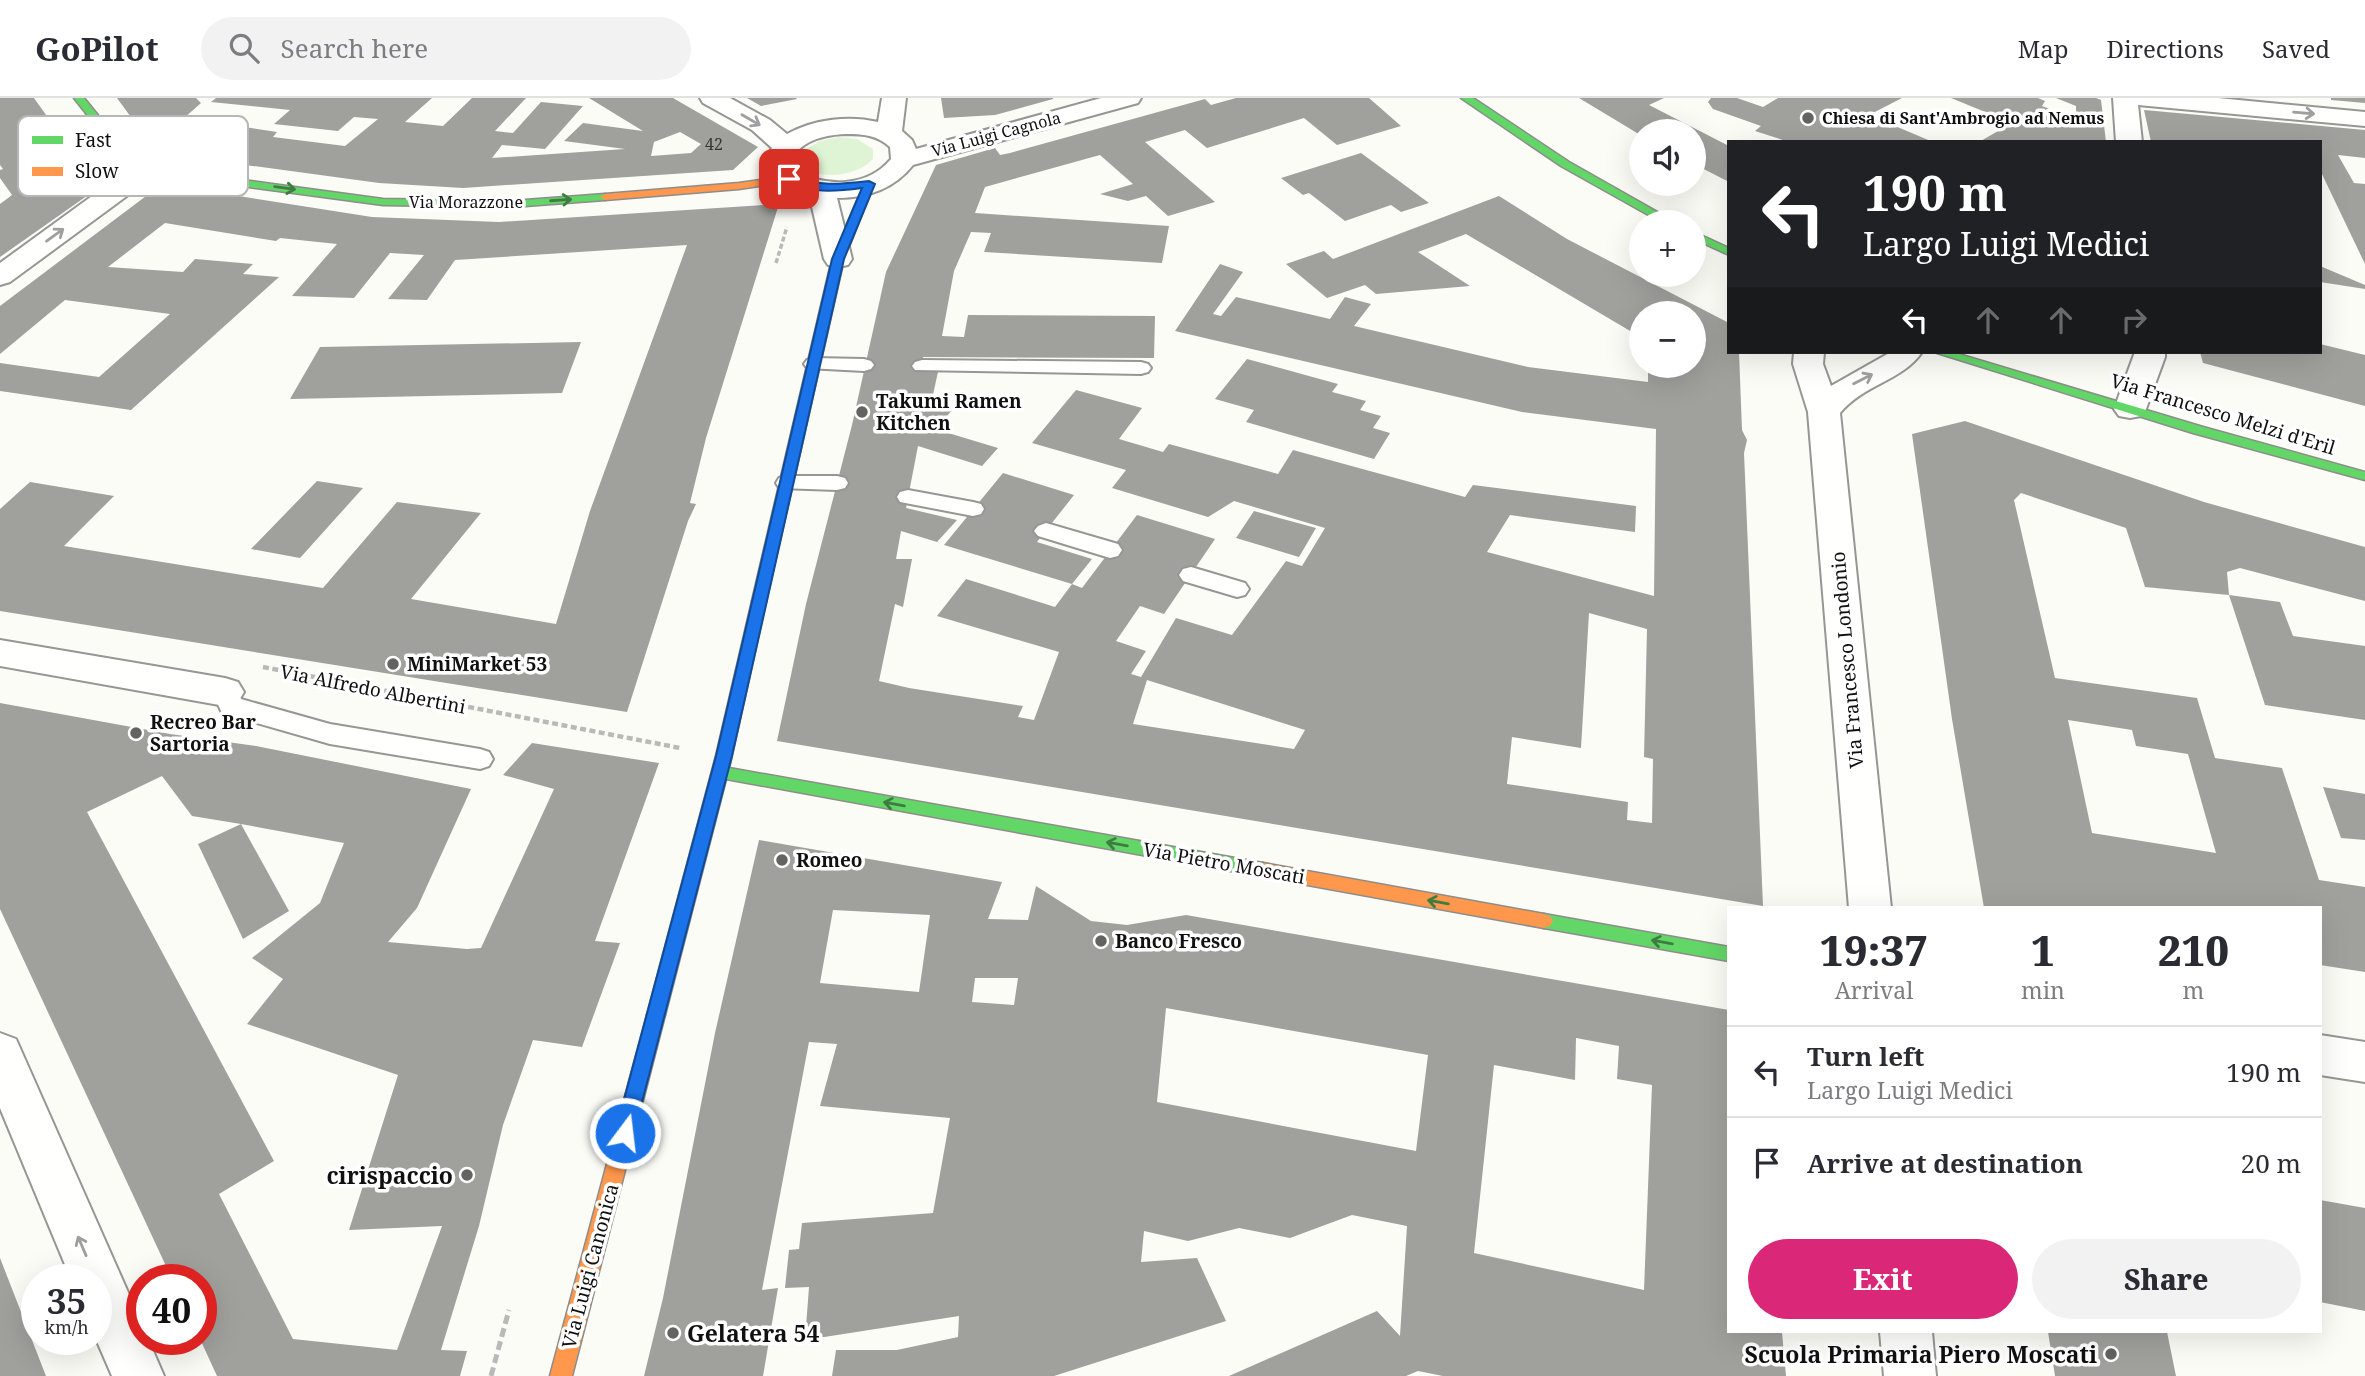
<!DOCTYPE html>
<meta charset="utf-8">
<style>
:root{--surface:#fff;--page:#f2f2f3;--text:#2b2b33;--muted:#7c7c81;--line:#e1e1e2;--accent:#db2777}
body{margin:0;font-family:"Noto Serif",serif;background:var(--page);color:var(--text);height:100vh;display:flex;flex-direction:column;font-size:26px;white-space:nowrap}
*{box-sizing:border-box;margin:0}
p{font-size:23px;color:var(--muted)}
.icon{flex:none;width:38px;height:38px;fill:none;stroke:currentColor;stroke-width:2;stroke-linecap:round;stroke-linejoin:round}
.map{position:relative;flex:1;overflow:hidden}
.side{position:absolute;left:1727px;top:808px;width:595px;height:427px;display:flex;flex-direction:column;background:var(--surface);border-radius:0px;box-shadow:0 7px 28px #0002}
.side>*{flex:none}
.guide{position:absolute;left:1727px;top:42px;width:595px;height:214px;border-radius:0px;box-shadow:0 7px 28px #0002;background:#202124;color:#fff;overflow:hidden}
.fabs{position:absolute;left:1629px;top:21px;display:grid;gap:14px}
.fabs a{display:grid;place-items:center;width:77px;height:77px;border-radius:50%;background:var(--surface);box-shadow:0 7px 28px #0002;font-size:35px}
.speed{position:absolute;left:21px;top:1166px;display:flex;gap:14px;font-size:35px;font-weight:700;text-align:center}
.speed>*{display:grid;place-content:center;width:91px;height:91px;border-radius:50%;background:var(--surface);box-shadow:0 7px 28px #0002;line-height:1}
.speed small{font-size:18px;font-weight:400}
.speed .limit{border:10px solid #d22;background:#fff;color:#111}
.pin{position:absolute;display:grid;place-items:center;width:60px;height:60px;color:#fff;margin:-30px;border-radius:14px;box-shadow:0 4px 10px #0006}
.me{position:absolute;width:77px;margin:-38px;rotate:15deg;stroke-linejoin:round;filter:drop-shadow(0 0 5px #0008)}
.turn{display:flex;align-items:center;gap:24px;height:147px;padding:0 21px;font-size:32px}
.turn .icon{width:91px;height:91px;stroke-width:2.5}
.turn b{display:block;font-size:49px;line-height:60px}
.lanes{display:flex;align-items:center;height:66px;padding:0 21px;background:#0003;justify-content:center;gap:35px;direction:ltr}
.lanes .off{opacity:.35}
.eta{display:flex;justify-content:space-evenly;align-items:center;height:119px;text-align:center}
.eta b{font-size:42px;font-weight:800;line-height:49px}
.button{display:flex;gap:14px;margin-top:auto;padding:14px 21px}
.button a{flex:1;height:80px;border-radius:42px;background:var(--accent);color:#fff;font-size:28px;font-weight:800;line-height:80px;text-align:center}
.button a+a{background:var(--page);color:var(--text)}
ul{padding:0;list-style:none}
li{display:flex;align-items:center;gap:21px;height:91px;padding:0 21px;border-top:2px solid var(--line)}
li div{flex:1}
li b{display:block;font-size:26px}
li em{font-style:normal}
header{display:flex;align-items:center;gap:42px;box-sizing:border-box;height:98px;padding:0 35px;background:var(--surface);border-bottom:2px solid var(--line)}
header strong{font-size:33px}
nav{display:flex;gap:38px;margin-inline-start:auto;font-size:24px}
.search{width:490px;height:63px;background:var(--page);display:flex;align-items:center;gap:18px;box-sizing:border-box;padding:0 24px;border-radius:38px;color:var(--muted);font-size:26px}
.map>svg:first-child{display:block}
</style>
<header>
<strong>GoPilot</strong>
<div class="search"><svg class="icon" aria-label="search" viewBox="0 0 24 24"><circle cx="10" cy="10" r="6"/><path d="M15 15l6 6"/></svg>Search here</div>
<nav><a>Map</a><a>Directions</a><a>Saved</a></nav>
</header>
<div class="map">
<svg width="2365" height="1278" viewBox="0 0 2365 1278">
<rect width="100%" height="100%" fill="#fcfcf7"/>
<path fill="#dff4d5" d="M 839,39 L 857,41 L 873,51 L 873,61 C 857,79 815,84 800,64 L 801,54 L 820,43 Z"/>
<path fill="#a0a09c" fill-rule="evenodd" d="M 0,0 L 34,0 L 71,52 L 101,88 L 0,159 L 0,106 L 12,97 L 0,80 L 0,72 L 3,71 L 0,67 Z
M 117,0 L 196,0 L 201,5 L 184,20 L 277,34 L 273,39 L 345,48 L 378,21 L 354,19 L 338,33 L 274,26 L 290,12 L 211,4 L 216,0 L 432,0 L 405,24 L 443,28 L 472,0 L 526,0 L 495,33 L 513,35 L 541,4 L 583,8 L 545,51 L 502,47 L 492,60 L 625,51 L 564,43 L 583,25 L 643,33 L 589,0 L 673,0 L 758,49 L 733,72 L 463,90 L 379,85 L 157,55 ZM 680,34 L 701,46 L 691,55 L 651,58 L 654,44 Z
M 747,0 L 796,0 L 797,1 L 761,8 Z
M 941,0 L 1053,0 L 1053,1 L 995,17 L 944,20 Z
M 1236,0 L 1369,0 L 1401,28 L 1337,47 L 1304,20 L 1207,50 L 1185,32 L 1145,44 L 1215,104 L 1168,118 L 1146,98 L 1128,103 L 1100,96 L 1133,86 L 1100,57 L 985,89 L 975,115 L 1169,128 L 1162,165 L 984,154 L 991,135 L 971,134 L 954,173 L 942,238 L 964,239 L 968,217 L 1155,218 L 1154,260 L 923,259 L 921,273 L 938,274 L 932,301 L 956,308 L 935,331 L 998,350 L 982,368 L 918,348 L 906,410 L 957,422 L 937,444 L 901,433 L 896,461 L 912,461 L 903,509 L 895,506 L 879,583 L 909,590 L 1023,608 L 1018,619 L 1034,622 L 1059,554 L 937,518 L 966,481 L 1055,509 L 1072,486 L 1082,490 L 1137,417 L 1215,441 L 1164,516 L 1140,508 L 1116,543 L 1146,553 L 1131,576 L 1141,579 L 1176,520 L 1232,537 L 1286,463 L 1302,468 L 1325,430 L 1234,403 L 1208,419 L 1112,390 L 1126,372 L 1032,345 L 1076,292 L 1142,310 L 1119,341 L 1163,354 L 1169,346 L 1278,376 L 1293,352 L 1465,399 L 1473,387 L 1636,408 L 1635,434 L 1510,417 L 1487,454 L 1654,498 L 1656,331 L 1522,314 L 1175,233 L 1220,166 L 1243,174 L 1213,216 L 1221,218 L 1236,199 L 1330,221 L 1345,199 L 1371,206 L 1354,228 L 1528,269 L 1648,284 L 1648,268 L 1694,268 L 1694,215 L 1642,215 L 1642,240 L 1466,136 L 1418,154 L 1470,188 L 1376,196 L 1365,187 L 1327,200 L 1286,166 L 1324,153 L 1333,161 L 1499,98 L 1567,141 L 1729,225 L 1729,254 L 1739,254 L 1742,332 L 1747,342 L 1744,355 L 1763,808 L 777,643 L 806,506 L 852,327 L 886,174 L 936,67 L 995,50 L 1000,57 L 1010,55 L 1205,1 L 1211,7 ZM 1589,515 L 1647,531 L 1644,659 L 1653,661 L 1652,725 L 1627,722 L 1628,704 L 1507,686 L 1512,639 L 1581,650 ZM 1147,582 L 1305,632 L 1294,651 L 1133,626 Z
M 1579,0 L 1664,0 L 1649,7 L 1729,48 L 1729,84 L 1694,66 L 1694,33 L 1642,33 L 1642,38 Z
M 1711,0 L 1737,0 L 1763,9 L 1778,0 L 1902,0 L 1869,17 L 1933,44 L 1789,44 L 1755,33 L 1761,28 L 1713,11 L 1708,4 Z
M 1951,0 L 2038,0 L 2045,3 L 2042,8 L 2076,21 L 2076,8 L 2056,0 L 2096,0 L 2101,2 L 2106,44 L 1979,44 L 2012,25 Z
M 2331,0 L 2365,0 L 2365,5 L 2331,2 Z
M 2144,12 L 2365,32 L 2365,60 L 2338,57 L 2354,85 L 2365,86 L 2365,166 L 2320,72 L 2320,44 L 2151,44 Z
M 1361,55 L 1429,105 L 1401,114 L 1391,107 L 1345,123 L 1309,95 L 1303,97 L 1281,80 Z
M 162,86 L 372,119 L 499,124 L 779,106 L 706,340 L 690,405 L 696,406 L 688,423 L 627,614 L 0,513 L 0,411 L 30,384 L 114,398 L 64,448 L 323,490 L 397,404 L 481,415 L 411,501 L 556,526 L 590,413 L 687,147 L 455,162 L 427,202 L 388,201 L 424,157 L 390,155 L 354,200 L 292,198 L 337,146 L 280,140 L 276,143 L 165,125 L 108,169 L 183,174 L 195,161 L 253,166 L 243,176 L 279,179 L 131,312 L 0,293 L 0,265 L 99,279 L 170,216 L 65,202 L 0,256 L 0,208 Z
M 2320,168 L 2365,187 L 2365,191 L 2320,184 Z
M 581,244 L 562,295 L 290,301 L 320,249 Z
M 2320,246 L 2365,257 L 2365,308 L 2203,265 L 2200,254 L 2320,254 Z
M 1247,261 L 1338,286 L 1332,294 L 1366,303 L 1360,312 L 1381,318 L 1373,330 L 1390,335 L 1374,361 L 1246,324 L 1254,312 L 1215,301 Z
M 1965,323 L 2204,404 L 2365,449 L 2365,503 L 2240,470 L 2227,474 L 2229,497 L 2145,489 L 2126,430 L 2021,395 L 2014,402 L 2055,580 L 2197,600 L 2215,660 L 2282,670 L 2319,782 L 2365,789 L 2365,874 L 2320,867 L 2320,810 L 1984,810 L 1952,621 L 1912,336 ZM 2068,622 L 2132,632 L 2136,648 L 2188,656 L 2216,755 L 2092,735 Z
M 1003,375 L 1074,397 L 1037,444 L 1092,461 L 1072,486 L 944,447 Z
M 317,383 L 363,390 L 300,460 L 251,451 Z
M 1254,413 L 1316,430 L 1299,459 L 1236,440 Z
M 2229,497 L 2280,504 L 2293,538 L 2365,548 L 2365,622 L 2265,607 Z
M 0,605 L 170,636 L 256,648 L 471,691 L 417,810 L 388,844 L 467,851 L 481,850 L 554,691 L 503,677 L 532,645 L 659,665 L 595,843 L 620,845 L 582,949 L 533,942 L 503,1027 L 479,1128 L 441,1252 L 467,1253 L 460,1278 L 217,1278 L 200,1241 L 201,1181 L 172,1181 L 0,811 ZM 162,678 L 192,718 L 241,726 L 198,746 L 243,841 L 289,813 L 241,726 L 344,745 L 320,805 L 252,860 L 283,881 L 247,926 L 398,977 L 349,1132 L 442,1128 L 397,1252 L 293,1241 L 219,1096 L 274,1063 L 87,714 Z
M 2323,689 L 2365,696 L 2365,742 L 2341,740 Z
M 759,742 L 1002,784 L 988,821 L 1028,822 L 1036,788 L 1091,823 L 1127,827 L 1186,817 L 1729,912 L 1729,1234 L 1782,1234 L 1786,1278 L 1443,1278 L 1418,1273 L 1406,1278 L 1229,1278 L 1377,1213 L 1400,1238 L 1407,1128 L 1352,1117 L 1290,1140 L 1239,1130 L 1188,1143 L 1144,1133 L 1141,1164 L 1197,1160 L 1226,1223 L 1054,1278 L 832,1278 L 836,1252 L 897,1252 L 958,1239 L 959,1218 L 805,1242 L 809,1189 L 785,1190 L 789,1152 L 799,1151 L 802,1125 L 933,1115 L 950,1020 L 820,1008 L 837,946 L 809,944 L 762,1192 L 778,1190 L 763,1278 L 644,1278 L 663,1200 L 715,935 ZM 833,812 L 930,817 L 919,894 L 820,885 ZM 975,880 L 1018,880 L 1014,907 L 972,904 ZM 1166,910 L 1428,957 L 1416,1053 L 1157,1004 ZM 1576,940 L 1619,948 L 1617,981 L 1652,987 L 1644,1192 L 1474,1155 L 1494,967 L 1575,982 Z
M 2320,1102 L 2365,1110 L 2365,1213 L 2320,1204 Z
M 0,1160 L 46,1278 L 0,1278 Z
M 2048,1234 L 2167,1234 L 2176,1278 L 2055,1278 Z"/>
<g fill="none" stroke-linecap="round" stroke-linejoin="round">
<defs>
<path id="lane" d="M 814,260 L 864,261 L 871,263 L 874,267 L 871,271 L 864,273 L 807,270 L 804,266 L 807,262 Z
M 922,262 L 1141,264 L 1148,266 L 1151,270 L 1148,274 L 1141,276 L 915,272 L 912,268 L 915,264 Z
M 787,378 L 837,378 L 845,380 L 848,385 L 845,390 L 837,392 L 779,390 L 776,385 L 779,380 Z
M 908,392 L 973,404 L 981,406 L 984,411 L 981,416 L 973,418 L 900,404 L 897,399 L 900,394 Z
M 1046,425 L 1118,446 L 1122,452 L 1118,458 L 1110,460 L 1038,438 L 1034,433 L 1038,428 Z
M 1191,469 L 1245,485 L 1249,491 L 1245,497 L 1237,499 L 1183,483 L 1179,477 L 1183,471 Z
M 225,585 L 234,587 L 241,601 L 330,626 L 480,651 L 489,654 L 493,661 L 489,668 L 480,671 L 330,646 L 222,615 L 212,594 L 216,587 Z"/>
<path id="street" d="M 700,0 L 730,0 L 770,22 L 787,36 C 814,21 849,17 878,24 L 882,0 L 906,0 L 902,33 L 912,42 L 916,51 L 1101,0 L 1141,0 L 1138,5 L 913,67 C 894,91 867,100 837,100 L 852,161 L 848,167 L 838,169 L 828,167 L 824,161 L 809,96 C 784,90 775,87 764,64 L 772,50 L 752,32 L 703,5 ZM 845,36 C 863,36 877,37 890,49 L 891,61 C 867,90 826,89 795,73 L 790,64 C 799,43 824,37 845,36 Z
M 2113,0 L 2218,0 L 2365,14 L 2365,28 L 2138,7 L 2142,44 L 2116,44 Z
M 145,64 L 154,66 L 158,72 L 154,78 L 10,184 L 0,187 L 0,165 L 136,66 Z
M 1794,254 L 1824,254 L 1823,266 L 1831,288 L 1891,254 L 1922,254 C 1902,283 1864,286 1840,315 L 1891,810 L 1849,810 L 1808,314 L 1793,266 Z
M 2135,254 L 2165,254 L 2165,259 L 2146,311 L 2141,318 L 2130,320 L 2119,318 L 2114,311 Z
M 0,542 L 225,580 L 238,584 L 244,594 L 238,604 L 225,608 L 0,568 Z
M 0,935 L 16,941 L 142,1226 L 142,1241 L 148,1241 L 164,1278 L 112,1278 L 96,1241 L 96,1181 L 71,1181 L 0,1010 Z
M 2320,937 L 2365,944 L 2365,984 L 2320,977 Z
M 1880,1234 L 1932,1234 L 1936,1278 L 1884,1278 Z"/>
<path id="fast" d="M 74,0 L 84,0 L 135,63 L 148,69 L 383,101 L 512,103 L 605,96 L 610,99 L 605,102 L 512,109 L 383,107 L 145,75 L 127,67 Z
M 1461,0 L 1473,0 L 1569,64 L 1675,124 L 1661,124 L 1561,68 Z
M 1694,134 L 1729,150 L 1729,157 L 1694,141 Z
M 1934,254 L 1952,254 L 2203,329 L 2365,374 L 2365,382 L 2193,335 Z
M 759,498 L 766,503 L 729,670 L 1263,765 L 1269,767 L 1271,772 L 1269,777 L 1263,779 L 726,681 L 665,917 L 662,923 L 656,925 L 650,923 L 647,917 L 716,658 L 752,503 Z
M 1544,816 L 1729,849 L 1729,863 L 1544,830 L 1538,828 L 1535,823 L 1538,818 Z"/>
<path id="slow" d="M 789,78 L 794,81 L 793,83 L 739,91 L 605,102 L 600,99 L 605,96 L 739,85 Z
M 865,84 L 874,86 L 844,161 L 766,503 L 759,508 L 752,503 L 832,161 Z
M 1263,765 L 1544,816 L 1550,818 L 1553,823 L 1550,828 L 1544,830 L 1263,779 L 1257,777 L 1255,772 L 1257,767 Z
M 656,909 L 662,911 L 665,917 L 572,1278 L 550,1278 L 647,917 L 650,911 Z"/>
</defs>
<use href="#lane" stroke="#969694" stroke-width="4"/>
<use href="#street" stroke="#969694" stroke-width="4"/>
<use href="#fast" stroke="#8d8d8b" stroke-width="3"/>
<use href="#slow" stroke="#8d8d8b" stroke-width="3"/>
<path stroke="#b9b9b8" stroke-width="3.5" stroke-dasharray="5 2.5" stroke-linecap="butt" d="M 776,165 L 787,129"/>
<path stroke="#b9b9b8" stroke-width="4.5" stroke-dasharray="6 3.5" stroke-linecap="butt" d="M 263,569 L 680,650"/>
<path stroke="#b9b9b8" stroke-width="5" stroke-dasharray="9 4.5" stroke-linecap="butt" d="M 491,1278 L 509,1212"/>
<use href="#lane" fill="#fffffe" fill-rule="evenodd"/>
<use href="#street" fill="#fffffe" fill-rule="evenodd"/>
<use href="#fast" fill="#63d668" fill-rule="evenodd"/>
<use href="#slow" fill="#ff974d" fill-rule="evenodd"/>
</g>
<defs><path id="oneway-shaft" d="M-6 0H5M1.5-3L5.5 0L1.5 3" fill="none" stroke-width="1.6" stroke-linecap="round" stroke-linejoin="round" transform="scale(1.75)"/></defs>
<g stroke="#9f9f9f">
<use href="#oneway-shaft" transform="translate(2304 15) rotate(5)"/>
<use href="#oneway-shaft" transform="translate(751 22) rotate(30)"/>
<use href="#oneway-shaft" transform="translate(55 137) rotate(-36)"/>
<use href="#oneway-shaft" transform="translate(1863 281) rotate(-27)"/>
<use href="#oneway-shaft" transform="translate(82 1148) rotate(-113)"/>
</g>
<g stroke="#3e7d40">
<use href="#oneway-shaft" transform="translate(285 90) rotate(8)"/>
<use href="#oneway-shaft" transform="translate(561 102) rotate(-4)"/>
<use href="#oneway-shaft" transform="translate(894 706) rotate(-170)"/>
<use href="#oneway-shaft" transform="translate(1117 746) rotate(-170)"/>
<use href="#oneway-shaft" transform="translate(1438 804) rotate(-170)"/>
<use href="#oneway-shaft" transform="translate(1662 844) rotate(-170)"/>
</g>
<path fill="#1a73e8" stroke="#114b97" stroke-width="2" d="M 789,78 C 823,88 834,87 869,83 L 875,86 L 844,161 L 732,658 L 634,1035 L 631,1041 L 625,1044 L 618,1041 L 615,1035 L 716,658 L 832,161 L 862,90 C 833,94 812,95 785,84 L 785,79 Z"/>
<g fill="#636361" stroke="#fff" stroke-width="2.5">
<circle cx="1808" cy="20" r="7"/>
<circle cx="862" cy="314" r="7"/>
<circle cx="393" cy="566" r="7"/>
<circle cx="136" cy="635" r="7"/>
<circle cx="782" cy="762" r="7"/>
<circle cx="1101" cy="843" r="7"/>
<circle cx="467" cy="1077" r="7"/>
<circle cx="673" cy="1235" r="7"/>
<circle cx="2111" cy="1256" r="7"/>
</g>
<g text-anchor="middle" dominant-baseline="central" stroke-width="7" stroke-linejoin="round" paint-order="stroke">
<g font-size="16" font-weight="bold" fill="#101010" stroke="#fff" text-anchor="start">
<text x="1822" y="20">Chiesa di Sant'Ambrogio ad Nemus</text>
</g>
<g font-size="16" fill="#101010" stroke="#fff">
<text transform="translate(996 36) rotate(-15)">Via Luigi Cagnola</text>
<text x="466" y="104">Via Morazzone</text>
</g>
<g font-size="16" fill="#343433">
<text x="714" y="46">42</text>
</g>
<g font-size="19" font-weight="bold" fill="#101010" stroke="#fff" text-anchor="start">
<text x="876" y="303">Takumi Ramen<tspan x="876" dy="22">Kitchen</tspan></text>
<text x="407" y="566">MiniMarket 53</text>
<text x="150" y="624">Recreo Bar<tspan x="150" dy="22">Sartoria</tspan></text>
<text x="796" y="762">Romeo</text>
<text x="1115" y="843">Banco Fresco</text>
</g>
<g font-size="19" fill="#101010" stroke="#fff">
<text transform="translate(2223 316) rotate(17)">Via Francesco Melzi d'Eril</text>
<text transform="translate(1847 562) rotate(-95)">Via Francesco Londonio</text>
<text transform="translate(373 591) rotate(11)">Via Alfredo Albertini</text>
<text transform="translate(1224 765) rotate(10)">Via Pietro Moscati</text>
<text transform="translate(590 1168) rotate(-75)">Via Luigi Canonica</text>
</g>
<g font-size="23" font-weight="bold" fill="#101010" stroke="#fff" text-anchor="end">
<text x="453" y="1077">cirispaccio</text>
<text x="687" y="1235" text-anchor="start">Gelatera 54</text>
<text x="2097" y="1256">Scuola Primaria Piero Moscati</text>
</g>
</g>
<rect x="18" y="18" width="230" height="80" rx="10" fill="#fff" stroke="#b7b7b7" stroke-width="2"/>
<rect x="32" y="38" width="31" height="8" fill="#63d668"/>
<rect x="32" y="69" width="31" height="9" fill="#ff974d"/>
<g font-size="19" fill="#101010">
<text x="75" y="49">Fast</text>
<text x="75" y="80">Slow</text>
</g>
</svg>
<div class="fabs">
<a><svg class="icon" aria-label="sound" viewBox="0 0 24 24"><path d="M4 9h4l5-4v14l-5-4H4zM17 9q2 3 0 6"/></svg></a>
<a>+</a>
<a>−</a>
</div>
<div class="speed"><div>35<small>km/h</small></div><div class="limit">40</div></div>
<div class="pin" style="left:789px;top:81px;background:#d93025"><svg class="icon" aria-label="arrive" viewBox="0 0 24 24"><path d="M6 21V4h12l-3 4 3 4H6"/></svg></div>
<svg class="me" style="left:625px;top:1035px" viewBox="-20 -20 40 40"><circle r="17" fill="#1a73e8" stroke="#fff" stroke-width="3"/><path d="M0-11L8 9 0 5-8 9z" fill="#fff"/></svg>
<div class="guide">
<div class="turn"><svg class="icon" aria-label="left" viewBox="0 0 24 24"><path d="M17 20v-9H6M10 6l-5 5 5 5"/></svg><div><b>190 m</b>Largo Luigi Medici</div></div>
<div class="lanes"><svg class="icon" aria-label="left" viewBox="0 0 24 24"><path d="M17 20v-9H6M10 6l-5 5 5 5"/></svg><svg class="icon off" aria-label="ahead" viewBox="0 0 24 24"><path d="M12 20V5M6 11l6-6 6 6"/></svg><svg class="icon off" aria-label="ahead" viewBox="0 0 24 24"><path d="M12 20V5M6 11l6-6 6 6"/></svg><svg class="icon off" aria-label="right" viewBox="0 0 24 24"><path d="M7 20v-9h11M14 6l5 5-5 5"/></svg></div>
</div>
<section class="side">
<div class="eta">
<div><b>19:37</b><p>Arrival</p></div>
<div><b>1</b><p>min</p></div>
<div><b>210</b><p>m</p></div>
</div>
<ul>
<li><svg class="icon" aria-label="left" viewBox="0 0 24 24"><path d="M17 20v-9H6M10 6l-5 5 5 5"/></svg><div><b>Turn left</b><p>Largo Luigi Medici</p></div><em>190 m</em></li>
<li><svg class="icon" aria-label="arrive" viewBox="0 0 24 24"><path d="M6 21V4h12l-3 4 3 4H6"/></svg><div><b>Arrive at destination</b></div><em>20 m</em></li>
</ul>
<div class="button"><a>Exit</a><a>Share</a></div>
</section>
</div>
